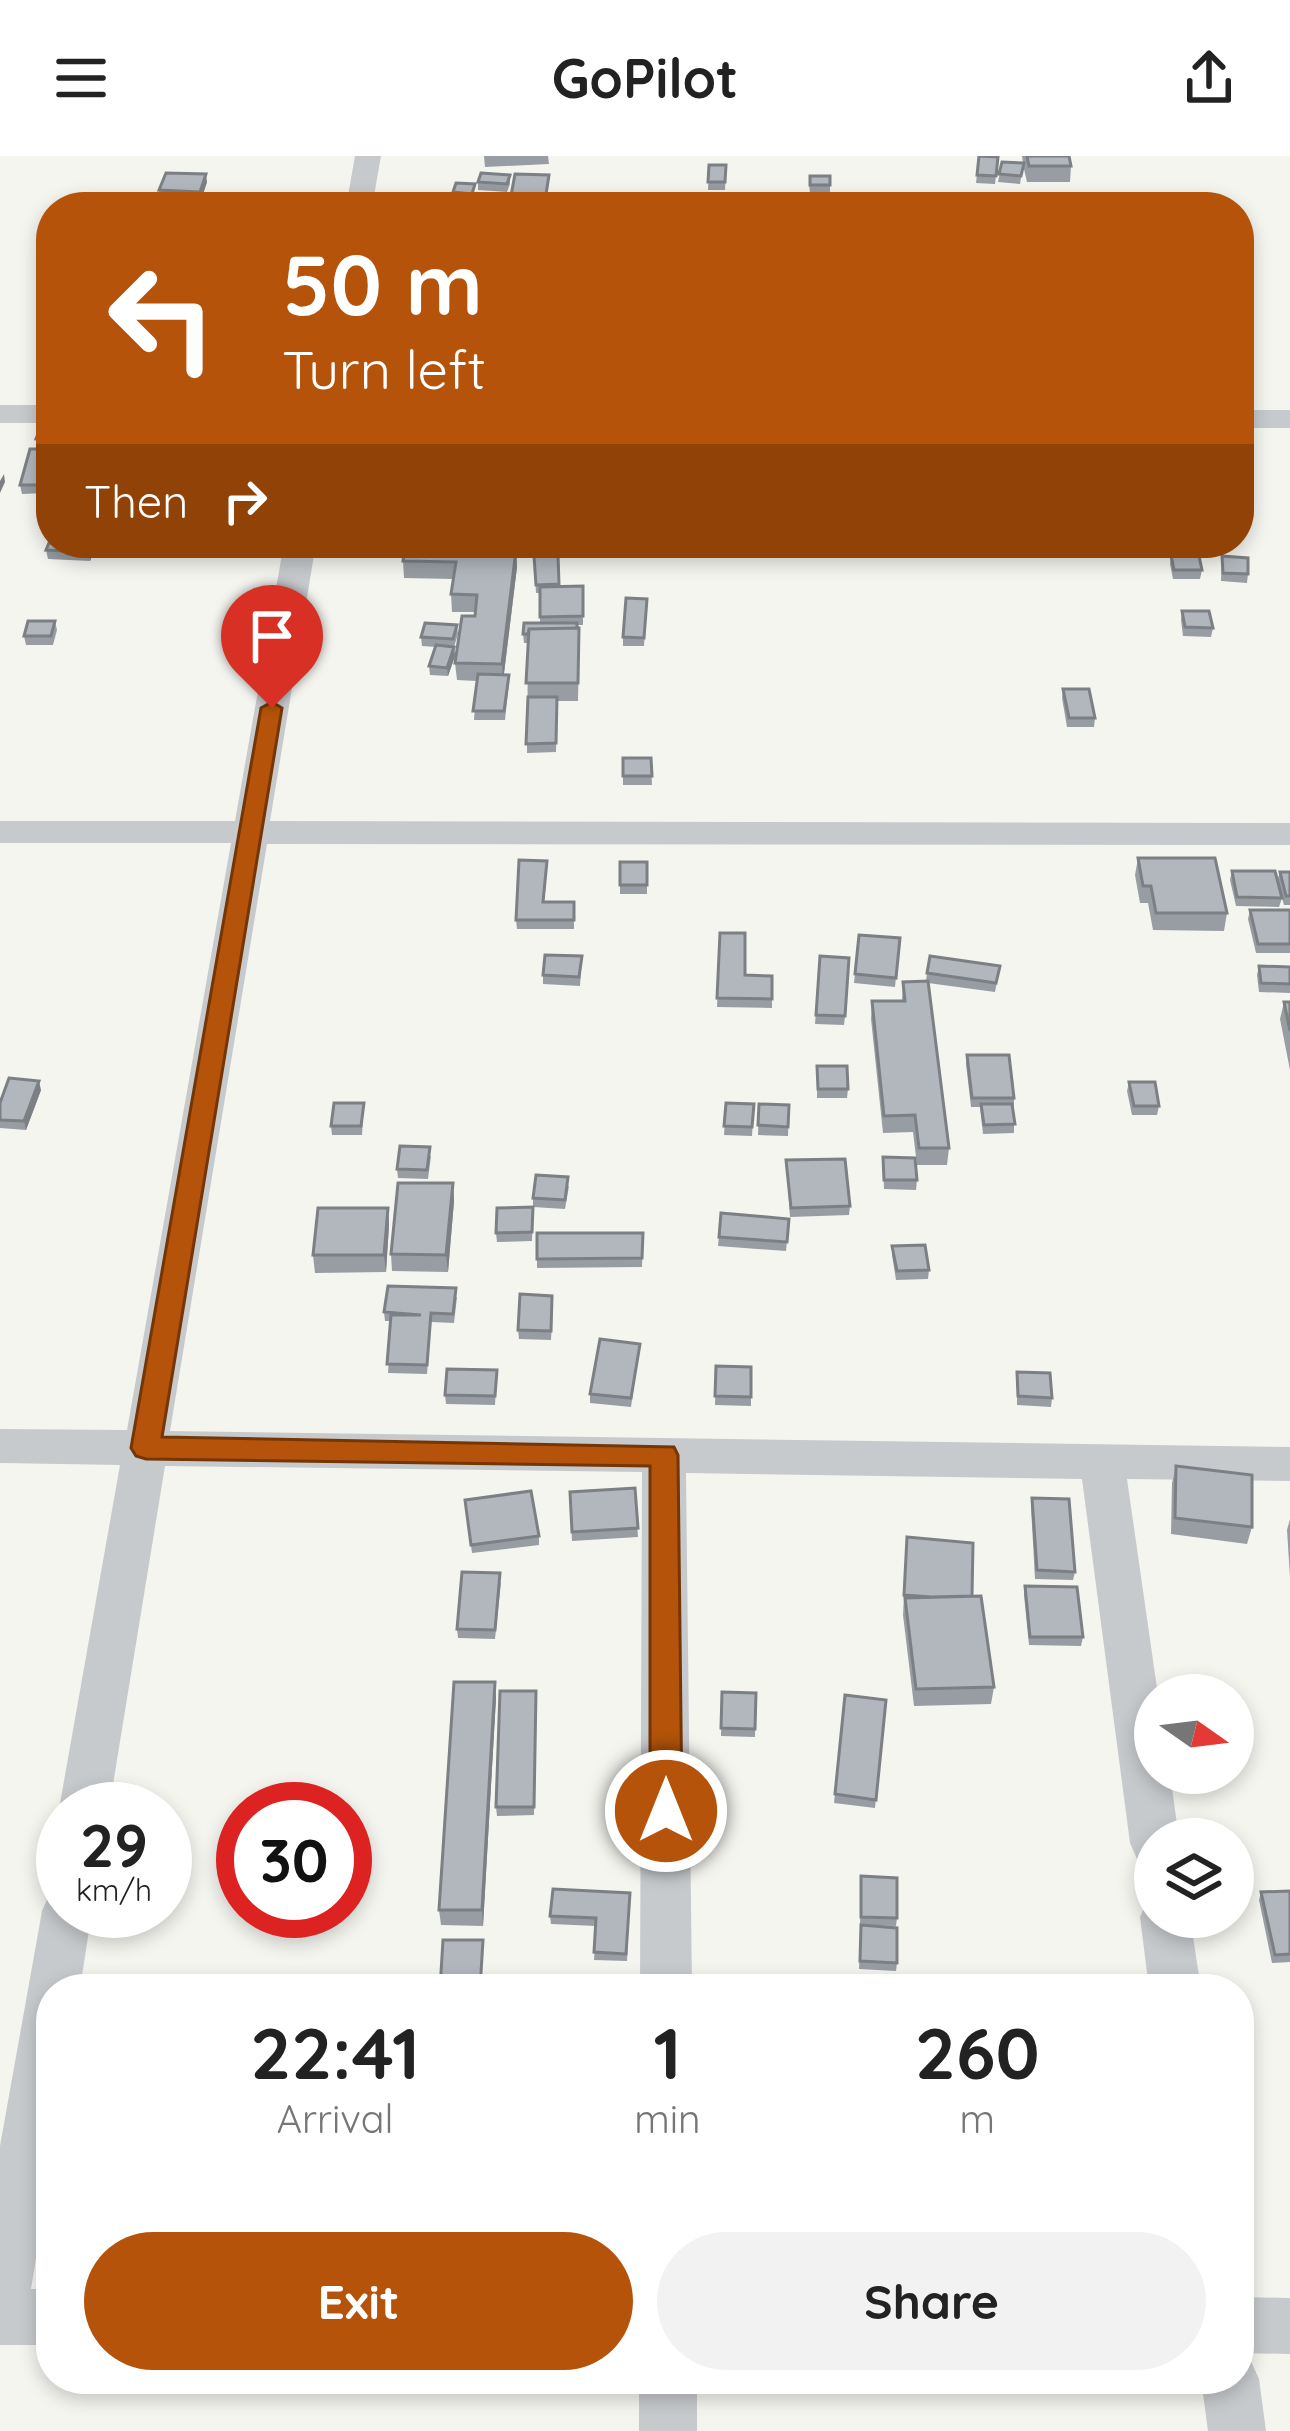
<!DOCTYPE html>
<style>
:root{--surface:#fff;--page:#f2f2f2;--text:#222;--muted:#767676;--accent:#b45309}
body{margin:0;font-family:Quicksand,sans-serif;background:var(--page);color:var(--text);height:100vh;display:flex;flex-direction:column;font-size:45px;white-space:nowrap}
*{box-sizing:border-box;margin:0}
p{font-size:39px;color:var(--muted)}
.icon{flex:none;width:66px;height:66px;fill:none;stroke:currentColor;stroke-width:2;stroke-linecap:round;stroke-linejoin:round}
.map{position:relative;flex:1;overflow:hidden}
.panel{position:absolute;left:36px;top:1818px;width:1218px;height:420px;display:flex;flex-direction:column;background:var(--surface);border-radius:48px;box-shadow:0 6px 18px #0003}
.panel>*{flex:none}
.hud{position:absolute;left:36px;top:36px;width:1218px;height:366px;border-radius:48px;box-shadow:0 6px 18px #0003;background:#b45309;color:#fff;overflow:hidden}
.needle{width:78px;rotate:104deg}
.buttons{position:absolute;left:1134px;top:1518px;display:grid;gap:24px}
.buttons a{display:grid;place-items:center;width:120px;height:120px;border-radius:50%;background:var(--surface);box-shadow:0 6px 18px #0003;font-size:60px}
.speed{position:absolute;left:36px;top:1626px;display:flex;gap:24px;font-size:60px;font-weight:700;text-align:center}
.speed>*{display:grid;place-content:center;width:156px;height:156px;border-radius:50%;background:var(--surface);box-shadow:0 6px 18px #0003;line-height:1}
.speed small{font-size:30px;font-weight:400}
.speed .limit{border:18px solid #d22;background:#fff;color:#111}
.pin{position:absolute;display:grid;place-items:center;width:102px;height:102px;color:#fff;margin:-123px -51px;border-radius:50% 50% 50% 0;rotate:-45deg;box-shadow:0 0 12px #0007}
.pin .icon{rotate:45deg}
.me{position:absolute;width:132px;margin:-66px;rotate:0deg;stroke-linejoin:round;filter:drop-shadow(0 0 9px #0008)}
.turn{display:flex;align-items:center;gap:42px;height:252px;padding:0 48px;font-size:54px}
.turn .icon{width:156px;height:156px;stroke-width:2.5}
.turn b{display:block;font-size:84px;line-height:102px}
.then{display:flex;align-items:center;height:114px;padding:0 48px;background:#0003;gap:24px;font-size:45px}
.eta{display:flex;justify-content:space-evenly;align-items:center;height:204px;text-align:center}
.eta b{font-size:72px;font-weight:800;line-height:84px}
.action{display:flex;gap:24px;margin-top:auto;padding:24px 48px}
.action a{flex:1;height:138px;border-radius:72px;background:var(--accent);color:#fff;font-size:48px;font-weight:800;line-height:138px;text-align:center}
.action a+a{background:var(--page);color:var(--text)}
header{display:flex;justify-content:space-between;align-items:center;height:156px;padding:0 48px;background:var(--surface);font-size:54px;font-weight:800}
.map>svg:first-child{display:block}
</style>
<header><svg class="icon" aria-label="menu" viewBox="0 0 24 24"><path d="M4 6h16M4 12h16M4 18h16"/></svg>GoPilot<svg class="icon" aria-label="share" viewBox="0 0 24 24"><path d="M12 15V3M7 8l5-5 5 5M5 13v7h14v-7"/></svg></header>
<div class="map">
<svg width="1290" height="2275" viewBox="0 0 1290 2275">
<rect width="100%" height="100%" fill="#f5f5f0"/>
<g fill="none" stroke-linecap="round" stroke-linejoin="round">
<path fill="#c7cacd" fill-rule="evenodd" d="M 355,0 L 381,0 L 372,51 L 346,51 Z
M 0,249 L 51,249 L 51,267 L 0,267 Z
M 1239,254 L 1290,254 L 1290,272 L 1239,272 Z
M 284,387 L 316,387 L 270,665 L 1290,667 L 1290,689 L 267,688 L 170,1275 L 1290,1291 L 1290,1325 L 1127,1323 L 1158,1539 L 1155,1617 L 1170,1617 L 1179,1683 L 1155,1683 L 1155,1709 L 1137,1703 L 1130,1687 L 1082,1323 L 686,1317 L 692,1833 L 640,1833 L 642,1316 L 165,1310 L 109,1653 L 63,1653 L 63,1661 L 59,1653 L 120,1309 L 0,1307 L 0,1273 L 127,1274 L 231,687 L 0,687 L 0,665 L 235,665 Z
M 63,1734 L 63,1755 L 92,1755 L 80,1833 L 51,1833 L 51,2010 L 31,2133 L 51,2133 L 51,2189 L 0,2189 L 0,1990 L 42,1755 L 49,1739 Z
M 1155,1742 L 1155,1761 L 1190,1761 L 1201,1833 L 1149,1833 L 1140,1761 L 1147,1745 Z
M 1239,2141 L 1290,2142 L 1290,2198 L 1239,2197 Z
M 1239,2198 L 1250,2203 L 1259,2223 L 1266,2275 L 1208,2275 L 1201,2223 L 1239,2223 Z
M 639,2223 L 697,2223 L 697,2275 L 639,2275 Z"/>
</g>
<path fill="#989da3" d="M 484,0 L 548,0 L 549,8 L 485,11 Z
M 979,0 L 998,1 L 995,28 L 976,27 Z
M 1022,0 L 1069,0 L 1071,10 L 1070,26 L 1027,26 L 1023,9 L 1020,28 L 998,26 L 1002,6 L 1023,7 Z
M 709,9 L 726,9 L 725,34 L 708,34 Z
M 510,19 L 510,28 L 507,36 L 478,34 L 478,26 Z
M 830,20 L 830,37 L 810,37 L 809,28 Z
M 207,26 L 201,44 L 160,43 L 159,34 Z
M 453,36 L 476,36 L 473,46 L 454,45 Z
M 51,268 L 51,292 L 38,292 L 36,283 Z
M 51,293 L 45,337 L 22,338 L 20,329 Z
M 97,387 L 90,405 L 48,403 L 46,394 Z
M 516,394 L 517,411 L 504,518 L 509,527 L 505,564 L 474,564 L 477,525 L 457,524 L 455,507 L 475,456 L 452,456 L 451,438 L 453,423 L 404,422 L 403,405 Z
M 558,399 L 559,430 L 583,430 L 583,469 L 577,469 L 579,490 L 578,545 L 557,545 L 556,596 L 527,597 L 528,487 L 524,487 L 523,478 L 540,467 L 540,437 L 536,437 L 534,400 Z
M 1171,399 L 1202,414 L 1200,423 L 1173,423 L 1170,408 Z
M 1222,400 L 1248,418 L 1247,427 L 1221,425 Z
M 647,443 L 644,490 L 623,490 L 623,481 Z
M 1182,455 L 1213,472 L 1211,481 L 1183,480 L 1181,464 Z
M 55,465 L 57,474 L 53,489 L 26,489 L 24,480 Z
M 457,469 L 458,478 L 454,491 L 455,500 L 448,520 L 430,519 L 429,510 L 436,491 L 422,490 L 421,481 Z
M 1063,533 L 1095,562 L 1094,571 L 1067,571 L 1062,542 Z
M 623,602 L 651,602 L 652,629 L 623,629 Z
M 1138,702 L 1227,757 L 1224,775 L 1153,774 L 1148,747 L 1140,747 L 1135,719 Z
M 620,706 L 647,706 L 647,738 L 620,738 Z
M 547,714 L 544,746 L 574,746 L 574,773 L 517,773 L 516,764 Z
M 1232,715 L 1282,742 L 1279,751 L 1236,750 L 1230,724 Z
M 1280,716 L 1290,716 L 1290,749 L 1284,749 L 1277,725 Z
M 1250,754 L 1290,754 L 1290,797 L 1256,797 L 1248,763 Z
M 720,777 L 745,819 L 772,843 L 772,852 L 717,851 Z
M 859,779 L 900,782 L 895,831 L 854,827 Z
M 582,800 L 580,830 L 543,828 L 543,819 Z
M 820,800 L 845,860 L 844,869 L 815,868 Z
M 1000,810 L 995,836 L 928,827 L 949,992 L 947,1009 L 917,1009 L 913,976 L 883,977 L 871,863 L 872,845 L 902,845 L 903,826 L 926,825 L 927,817 Z
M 1259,810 L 1290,811 L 1290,837 L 1259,836 L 1257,819 Z
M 1284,846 L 1290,846 L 1290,914 L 1280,863 Z
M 967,899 L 1014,942 L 1014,977 L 983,978 L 980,951 L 971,951 L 966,908 Z
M 817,919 L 848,933 L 847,942 L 817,942 Z
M 1129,926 L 1159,950 L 1157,959 L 1132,959 L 1127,935 Z
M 41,934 L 26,974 L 0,972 L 0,947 Z
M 364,947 L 362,979 L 332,979 L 331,970 Z
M 726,947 L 754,948 L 752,980 L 724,979 Z
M 759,948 L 789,949 L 788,980 L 758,979 Z
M 431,1000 L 428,1023 L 398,1022 L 397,1013 Z
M 883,1001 L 917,1024 L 916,1034 L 884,1033 Z
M 786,1004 L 850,1050 L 849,1059 L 790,1061 Z
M 453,1027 L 454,1045 L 448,1116 L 392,1115 L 391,1098 Z
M 569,1030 L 565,1053 L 533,1051 L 533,1042 Z
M 533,1051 L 532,1085 L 497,1086 L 496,1077 Z
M 388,1052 L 389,1069 L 386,1116 L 315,1117 L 313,1099 Z
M 721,1057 L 789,1063 L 786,1095 L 718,1090 Z
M 537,1077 L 643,1077 L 642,1111 L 537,1112 Z
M 892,1090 L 929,1114 L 928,1123 L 896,1124 L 892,1099 Z
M 457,1141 L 454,1167 L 431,1166 L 427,1218 L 388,1217 L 391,1165 L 385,1165 L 384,1156 Z
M 553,1148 L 551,1184 L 519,1183 L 518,1174 Z
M 640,1188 L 631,1251 L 590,1247 L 590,1238 Z
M 716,1210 L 751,1211 L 751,1250 L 715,1249 Z
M 497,1214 L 495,1249 L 446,1248 L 445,1239 Z
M 1017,1216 L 1052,1242 L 1051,1251 L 1017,1249 Z
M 1176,1310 L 1252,1371 L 1247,1388 L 1171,1378 L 1172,1327 Z
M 635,1332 L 638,1381 L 572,1385 L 570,1336 Z
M 1032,1342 L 1075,1416 L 1073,1424 L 1035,1423 L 1031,1351 Z
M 465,1344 L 539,1380 L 539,1389 L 472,1397 Z
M 1290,1363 L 1290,1421 L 1287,1374 Z
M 907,1381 L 972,1440 L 994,1531 L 991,1548 L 914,1550 L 903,1459 Z
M 501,1426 L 495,1483 L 458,1482 L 457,1473 Z
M 1025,1430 L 1083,1481 L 1081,1490 L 1029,1489 L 1024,1439 Z
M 536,1535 L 534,1659 L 497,1660 L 496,1651 Z
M 722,1536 L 756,1537 L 755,1581 L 721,1580 Z
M 845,1539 L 886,1544 L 875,1652 L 834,1647 Z
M 496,1542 L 483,1770 L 441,1769 L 439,1754 Z
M 861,1720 L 897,1762 L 896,1770 L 860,1769 Z
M 1290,1735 L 1290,1806 L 1272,1807 L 1259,1744 L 1261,1736 Z
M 630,1737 L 627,1805 L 594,1804 L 596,1770 L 551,1768 L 550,1760 Z
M 860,1777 L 897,1807 L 896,1815 L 859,1813 Z"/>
<path fill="#7c8084" d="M 206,18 L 207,26 L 201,44 L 200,36 Z
M 51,299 L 51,314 L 45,337 L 43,329 Z
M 4,318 L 5,326 L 0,337 L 0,325 Z
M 92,387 L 97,387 L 90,405 L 89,396 Z
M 516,394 L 517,411 L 503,525 L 502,508 Z
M 454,491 L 455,500 L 448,520 L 447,512 Z
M 39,925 L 41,934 L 26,974 L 24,965 Z
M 453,1027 L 454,1045 L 448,1116 L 446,1099 Z
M 388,1052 L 389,1069 L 386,1116 L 384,1099 Z
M 495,1526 L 496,1542 L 483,1770 L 482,1754 Z"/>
<path fill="#b1b7bd" stroke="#7c8084" stroke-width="3" d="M 979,0 L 998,1 L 996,20 L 977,19 Z
M 1027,0 L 1069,0 L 1071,10 L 1029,10 Z
M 1002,6 L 1024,7 L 1021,20 L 999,18 Z
M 709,9 L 726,9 L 725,26 L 708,26 Z
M 166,17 L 206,18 L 200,36 L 159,34 Z
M 481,17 L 510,19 L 507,28 L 478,26 Z
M 515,18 L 549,19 L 544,51 L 509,51 Z
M 810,20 L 830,20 L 830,29 L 810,29 Z
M 456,27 L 475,28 L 472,38 L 453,36 Z
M 42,268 L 51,268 L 51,284 L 36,283 Z
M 30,293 L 51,293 L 43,329 L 20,329 Z
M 51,382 L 51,387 L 92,387 L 89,396 L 46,394 Z
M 405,392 L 516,394 L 502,508 L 455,507 L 462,460 L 475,460 L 477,439 L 451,438 L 456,406 L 403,405 Z
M 558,399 L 559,428 L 536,429 L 534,400 Z
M 1171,399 L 1199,400 L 1202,414 L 1174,414 Z
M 1222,400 L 1248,402 L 1248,418 L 1223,417 Z
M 583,430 L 583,460 L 540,461 L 540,431 Z
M 626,442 L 647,443 L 644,482 L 623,481 Z
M 1182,455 L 1209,455 L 1213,472 L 1185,471 Z
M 28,465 L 55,465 L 51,480 L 24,480 Z
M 425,467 L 457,469 L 453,483 L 421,481 Z
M 524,467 L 577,467 L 577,472 L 529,473 L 528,478 L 523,478 Z
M 579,472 L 578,527 L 526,527 L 529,473 Z
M 436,489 L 454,491 L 447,512 L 429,510 Z
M 478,518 L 509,519 L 504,555 L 473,555 Z
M 1063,533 L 1089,533 L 1095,562 L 1069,562 Z
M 528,541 L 557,541 L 556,587 L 526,588 Z
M 623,602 L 651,602 L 652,620 L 623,620 Z
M 1138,702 L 1215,702 L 1227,757 L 1156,757 L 1151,730 L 1143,730 Z
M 519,704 L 547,705 L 543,746 L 574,746 L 574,764 L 516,764 Z
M 620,706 L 647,706 L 647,729 L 620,729 Z
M 1232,715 L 1275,715 L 1282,742 L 1237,741 Z
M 1280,716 L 1290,716 L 1290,740 L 1286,740 Z
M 1250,754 L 1290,754 L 1290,788 L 1258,788 Z
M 720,777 L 745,777 L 745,819 L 772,820 L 772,843 L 717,842 Z
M 859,779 L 900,782 L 896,822 L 855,818 Z
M 545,799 L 582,800 L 579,821 L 543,819 Z
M 820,800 L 849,802 L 845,860 L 816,859 Z
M 930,800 L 1000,810 L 996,827 L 927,817 Z
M 1259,810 L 1290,811 L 1290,828 L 1261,827 Z
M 928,825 L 949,992 L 919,992 L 915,959 L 884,960 L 872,845 L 905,845 L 903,826 Z
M 1284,846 L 1290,846 L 1290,875 Z
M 967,899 L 1009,899 L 1014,942 L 972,942 Z
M 817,910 L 847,910 L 848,933 L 818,933 Z
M 9,922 L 39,925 L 24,965 L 0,964 L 0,947 Z
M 1129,926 L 1155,926 L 1159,950 L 1134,950 Z
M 334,947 L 364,947 L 361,970 L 331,970 Z
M 726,947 L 754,948 L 752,971 L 724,970 Z
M 759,948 L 789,949 L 788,971 L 758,969 Z
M 981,948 L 1012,948 L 1015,968 L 984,969 Z
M 400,990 L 430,991 L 427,1014 L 397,1013 Z
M 883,1001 L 915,1002 L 917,1024 L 884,1024 Z
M 845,1003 L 850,1050 L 791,1052 L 786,1004 Z
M 536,1019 L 568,1021 L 565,1044 L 533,1042 Z
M 398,1027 L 453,1027 L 446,1099 L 391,1098 Z
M 533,1051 L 532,1076 L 496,1077 L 497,1052 Z
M 318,1052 L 388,1052 L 384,1099 L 313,1099 Z
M 721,1057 L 789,1063 L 787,1086 L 719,1081 Z
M 537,1077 L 643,1077 L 642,1102 L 537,1103 Z
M 925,1089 L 929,1114 L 897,1115 L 892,1090 Z
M 388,1130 L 456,1132 L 453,1158 L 431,1157 L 427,1209 L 387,1208 L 391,1159 L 421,1159 L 384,1156 Z
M 520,1138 L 552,1140 L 551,1175 L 518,1174 Z
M 600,1183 L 640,1188 L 631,1242 L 590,1238 Z
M 716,1210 L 751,1211 L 751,1241 L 715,1240 Z
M 447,1213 L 497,1214 L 495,1240 L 445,1239 Z
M 1017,1216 L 1050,1217 L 1052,1242 L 1018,1240 Z
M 1176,1310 L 1252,1319 L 1252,1371 L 1175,1362 Z
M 635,1332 L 638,1372 L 572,1376 L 570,1336 Z
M 531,1335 L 539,1380 L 471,1389 L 465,1344 Z
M 1032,1342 L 1069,1343 L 1075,1416 L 1037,1414 Z
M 907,1381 L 973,1387 L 972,1440 L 932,1441 L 904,1439 Z
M 462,1416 L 500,1417 L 495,1474 L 457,1473 Z
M 1025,1430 L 1077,1431 L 1083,1481 L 1030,1481 Z
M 981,1440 L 994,1531 L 916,1533 L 905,1442 Z
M 454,1526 L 495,1526 L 482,1754 L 439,1754 Z
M 500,1535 L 536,1535 L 534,1651 L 496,1651 Z
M 722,1536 L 756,1537 L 755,1573 L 721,1572 Z
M 845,1539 L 886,1544 L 876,1644 L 835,1638 Z
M 861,1720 L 897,1722 L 897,1762 L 861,1761 Z
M 553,1733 L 630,1737 L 626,1798 L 594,1796 L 596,1762 L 550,1760 Z
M 1290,1735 L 1290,1798 L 1275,1799 L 1261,1736 Z
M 861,1769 L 897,1772 L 897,1807 L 860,1805 Z
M 443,1784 L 483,1784 L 480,1833 L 440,1833 Z"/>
<path fill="#b45309" stroke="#753606" stroke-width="3" d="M 272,546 L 282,552 L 162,1281 L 674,1291 L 678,1299 L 682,1655 L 677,1665 L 666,1669 L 654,1665 L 650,1655 L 650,1310 L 146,1303 L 136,1300 L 131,1292 L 261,552 Z"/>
</svg>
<div class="buttons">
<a><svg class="needle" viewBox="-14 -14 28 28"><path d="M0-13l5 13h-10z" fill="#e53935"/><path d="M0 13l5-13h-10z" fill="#767676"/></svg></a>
<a><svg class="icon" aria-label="layers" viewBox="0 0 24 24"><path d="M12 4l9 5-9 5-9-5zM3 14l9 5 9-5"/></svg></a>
</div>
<div class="speed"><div>29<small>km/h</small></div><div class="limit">30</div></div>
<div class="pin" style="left:272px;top:552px;background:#d93025"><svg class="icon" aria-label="arrive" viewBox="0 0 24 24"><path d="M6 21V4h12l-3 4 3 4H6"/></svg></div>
<svg class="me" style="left:666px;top:1655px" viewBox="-20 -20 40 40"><circle r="17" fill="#b45309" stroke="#fff" stroke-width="3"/><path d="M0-11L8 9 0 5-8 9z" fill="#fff"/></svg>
<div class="hud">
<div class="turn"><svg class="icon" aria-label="left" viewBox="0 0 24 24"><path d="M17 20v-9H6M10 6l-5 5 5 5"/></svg><div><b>50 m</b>Turn left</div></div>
<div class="then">Then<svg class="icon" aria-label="right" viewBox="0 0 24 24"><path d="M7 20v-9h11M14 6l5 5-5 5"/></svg></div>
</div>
<section class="panel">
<div class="eta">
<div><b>22:41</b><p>Arrival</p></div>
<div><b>1</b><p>min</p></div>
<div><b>260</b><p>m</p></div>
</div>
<div class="action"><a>Exit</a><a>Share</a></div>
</section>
</div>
